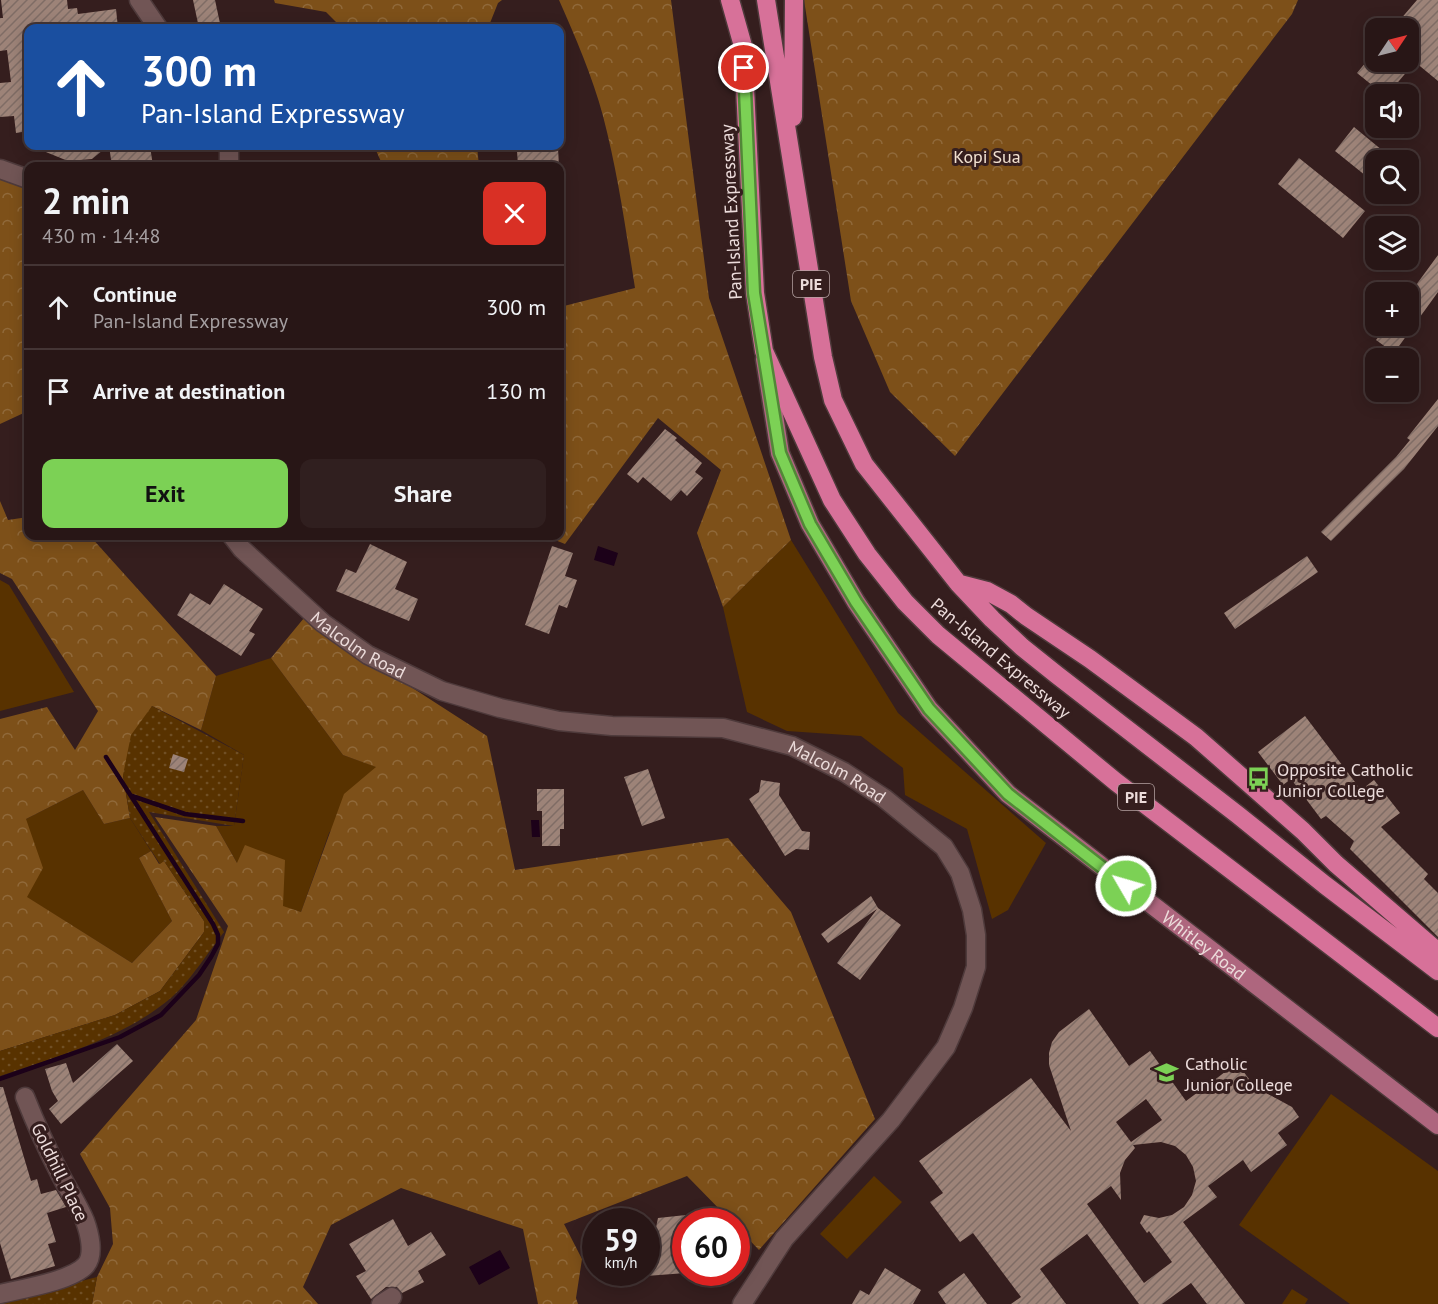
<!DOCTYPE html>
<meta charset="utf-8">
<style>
:root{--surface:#281616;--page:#301f1f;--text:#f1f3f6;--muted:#a59fa1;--line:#443535;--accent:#7cd155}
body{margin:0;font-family:"PT Sans",sans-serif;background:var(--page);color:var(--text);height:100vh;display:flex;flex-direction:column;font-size:22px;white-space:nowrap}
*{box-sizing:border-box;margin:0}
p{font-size:20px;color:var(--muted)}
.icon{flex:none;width:33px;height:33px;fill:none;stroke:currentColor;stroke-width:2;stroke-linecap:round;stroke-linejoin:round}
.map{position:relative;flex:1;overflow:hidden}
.side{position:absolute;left:24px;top:162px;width:540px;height:378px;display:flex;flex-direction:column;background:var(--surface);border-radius:12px;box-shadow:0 3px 15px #0003,0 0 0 2px var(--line)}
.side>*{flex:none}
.banner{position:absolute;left:24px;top:24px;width:540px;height:126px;border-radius:12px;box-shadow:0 3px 15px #0003,0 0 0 2px var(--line);background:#1a4fa0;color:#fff;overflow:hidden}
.needle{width:39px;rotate:55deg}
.tools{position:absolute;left:1365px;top:18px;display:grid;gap:12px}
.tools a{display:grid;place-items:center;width:54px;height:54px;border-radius:12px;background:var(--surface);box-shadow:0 3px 15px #0003,0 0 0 2px var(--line);font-size:30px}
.speed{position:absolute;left:582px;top:1208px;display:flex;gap:12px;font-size:30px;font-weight:700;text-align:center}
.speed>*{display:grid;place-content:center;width:78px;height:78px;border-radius:50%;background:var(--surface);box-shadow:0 3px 15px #0003,0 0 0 2px var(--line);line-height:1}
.speed small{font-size:15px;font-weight:400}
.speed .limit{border:9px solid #d22;background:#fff;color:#111}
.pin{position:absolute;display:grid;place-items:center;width:51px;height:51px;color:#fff;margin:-26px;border:3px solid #fff;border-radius:50%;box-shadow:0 2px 6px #0007}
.me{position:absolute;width:66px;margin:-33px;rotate:308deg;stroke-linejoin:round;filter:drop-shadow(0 0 4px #0008)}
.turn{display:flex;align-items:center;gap:21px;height:126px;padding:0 18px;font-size:27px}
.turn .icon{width:78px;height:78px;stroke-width:2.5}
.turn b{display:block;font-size:42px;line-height:51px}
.round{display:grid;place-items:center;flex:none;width:63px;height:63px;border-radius:12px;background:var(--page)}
.head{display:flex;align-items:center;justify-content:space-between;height:102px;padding:0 18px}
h1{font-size:36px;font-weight:700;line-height:45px}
.primary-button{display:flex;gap:12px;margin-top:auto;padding:12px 18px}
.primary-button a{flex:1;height:69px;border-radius:12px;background:var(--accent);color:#111;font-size:24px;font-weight:700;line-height:69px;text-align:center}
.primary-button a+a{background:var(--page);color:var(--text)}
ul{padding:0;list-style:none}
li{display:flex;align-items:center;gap:18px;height:84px;padding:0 18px;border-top:2px solid var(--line)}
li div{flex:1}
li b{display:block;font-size:22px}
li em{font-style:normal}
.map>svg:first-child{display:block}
</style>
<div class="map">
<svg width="1438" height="1304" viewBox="0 0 1438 1304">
<defs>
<pattern id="forest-crowns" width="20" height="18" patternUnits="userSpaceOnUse" patternTransform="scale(1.5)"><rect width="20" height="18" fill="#7d5019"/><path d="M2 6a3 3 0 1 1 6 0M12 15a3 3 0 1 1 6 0" fill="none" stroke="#90693a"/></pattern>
<pattern id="park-dots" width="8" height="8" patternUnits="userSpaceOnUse" patternTransform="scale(1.5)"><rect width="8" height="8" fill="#583200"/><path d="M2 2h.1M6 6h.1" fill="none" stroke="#704f25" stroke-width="1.8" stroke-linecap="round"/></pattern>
<pattern id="building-hatch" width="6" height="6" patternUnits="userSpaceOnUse" patternTransform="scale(1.5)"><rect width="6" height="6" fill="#9d8378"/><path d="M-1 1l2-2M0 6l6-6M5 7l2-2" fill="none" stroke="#7f6c65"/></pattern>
</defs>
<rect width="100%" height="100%" fill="#351e1e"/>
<path fill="#583200" d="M 791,540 L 898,713 L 1046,843 L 1008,910 L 992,919 L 967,829 L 905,795 L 903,768 L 861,736 L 787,731 L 747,712 L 723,607 Z
M 0,580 L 9,585 L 74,692 L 0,711 Z
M 271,658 L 343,755 L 377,767 L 329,833 L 301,912 L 283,907 L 237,863 L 216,826 L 234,826 L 244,755 L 201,730 L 216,676 Z
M 83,790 L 104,824 L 130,818 L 151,851 L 139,858 L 172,921 L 132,963 L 26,897 L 26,819 Z
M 1331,1094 L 1438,1171 L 1438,1304 L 1350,1304 L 1239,1225 Z
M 874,1176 L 902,1202 L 847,1259 L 820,1234 Z
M 1292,1289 L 1308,1299 L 1305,1304 L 1282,1304 Z"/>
<path fill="url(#forest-crowns)" d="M 274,0 L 502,0 L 498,3 L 488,28 L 342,28 L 326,12 L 275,3 Z
M 559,0 L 671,0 L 709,298 L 791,540 L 723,607 L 697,533 L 721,470 L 658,418 L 565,544 L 545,536 L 560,536 L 560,307 L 635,288 C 626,231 618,173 603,116 C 593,78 575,36 559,0 Z
M 804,0 L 1298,0 L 1292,14 L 955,456 L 890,392 L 851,301 Z
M 374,146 L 477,146 L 479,166 L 383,166 Z
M 0,178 L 28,188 L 28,411 L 0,424 Z
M 0,501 L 8,520 L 28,517 L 28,536 L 90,536 L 216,676 L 201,730 L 152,706 L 123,776 L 130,818 L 104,824 L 83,790 L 26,819 L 43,868 L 27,897 L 132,963 L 172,921 L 139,858 L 151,851 L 159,864 L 164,861 L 204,921 L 204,932 L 160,991 L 115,1015 L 0,1051 L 0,719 L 47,707 L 75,750 L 98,711 L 12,579 L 0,573 Z
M 304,618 L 487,736 L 515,870 L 728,838 L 791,912 L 875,1119 L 759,1250 L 737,1227 L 736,1221 L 731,1221 L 687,1176 L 564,1224 L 582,1259 L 576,1298 L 578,1304 L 538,1304 L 523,1229 L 401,1188 L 331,1225 L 303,1287 L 318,1304 L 92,1304 L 97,1277 L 113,1244 L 110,1208 L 80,1154 L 196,1020 L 228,926 L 155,817 L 216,826 L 237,863 L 245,845 L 285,860 L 283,906 L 301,912 L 344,794 L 376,767 L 343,755 L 271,658 Z"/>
<path fill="url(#park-dots)" d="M 152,706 L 244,755 L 234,826 L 149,812 L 224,932 C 209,951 190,981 172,997 C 124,1038 59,1056 0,1076 L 0,1051 L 115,1015 L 160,991 L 204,932 L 204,921 L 164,861 L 160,864 L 130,818 L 123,775 L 131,735 Z
M 97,1277 L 92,1304 L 0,1304 L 0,1302 Z"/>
<path fill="#1c0119" d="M 598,546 L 618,553 L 614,566 L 594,560 Z
M 531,820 L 539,820 L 540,837 L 532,837 Z
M 500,1250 L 510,1268 L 479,1285 L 469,1267 Z"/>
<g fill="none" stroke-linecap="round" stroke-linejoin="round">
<path stroke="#1c0119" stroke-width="4.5" d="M 132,796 L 185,814 L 243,821
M 0,1079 L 120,1037 L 161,1015 L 199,975 L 211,957 L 218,944 L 218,935 L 213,924 L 106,757"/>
</g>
<path fill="url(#building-hatch)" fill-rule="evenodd" d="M 1,0 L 67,0 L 68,9 L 77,8 L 78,14 L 116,9 L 118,28 L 28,28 L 28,131 L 16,133 L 14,116 L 0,117 L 0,83 L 11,82 L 7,50 L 0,51 L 0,18 L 3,18 Z
M 193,0 L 215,0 L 221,28 L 199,28 Z
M 1417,0 L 1438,0 L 1438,81 L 1415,62 L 1388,94 L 1383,94 L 1357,73 L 1376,50 L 1376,62 L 1408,62 L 1408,28 L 1393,28 Z
M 1354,127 L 1394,160 L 1376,160 L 1376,184 L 1335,151 Z
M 31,146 L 108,146 L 92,159 L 68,161 Z
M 109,146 L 150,146 L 153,166 L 112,166 Z
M 558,148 L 559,166 L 518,166 L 517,151 Z
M 1299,158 L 1365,211 L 1343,238 L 1278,184 Z
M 1438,255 L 1438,292 L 1394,353 L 1376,340 L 1387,326 L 1408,326 L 1408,296 Z
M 1438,399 L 1438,426 L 1404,469 L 1331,541 L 1321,532 L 1396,457 L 1410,440 L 1407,438 Z
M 665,429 L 677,438 L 675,440 L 702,463 L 695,472 L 703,478 L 687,496 L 681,490 L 671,501 L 643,477 L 638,483 L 627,474 Z
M 370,544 L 407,562 L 395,589 L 418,599 L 409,621 L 336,591 L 346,569 L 356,573 Z
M 552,546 L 573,553 L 565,576 L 577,580 L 567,608 L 559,605 L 549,634 L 525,625 Z
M 1307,556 L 1318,572 L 1235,629 L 1224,613 Z
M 224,584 L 263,609 L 249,631 L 255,634 L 241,656 L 177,615 L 190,593 L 210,605 Z
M 1305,716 L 1361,790 L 1374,780 L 1400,813 L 1381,827 L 1428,874 L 1424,879 L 1438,893 L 1438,937 L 1350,849 L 1354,841 L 1326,816 L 1321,819 L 1291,779 L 1283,785 L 1258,752 Z
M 173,754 L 188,759 L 184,772 L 169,768 Z
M 648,769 L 665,818 L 642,826 L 624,777 Z
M 761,780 L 780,783 L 779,795 L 802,831 L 810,832 L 809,850 L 796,849 L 785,856 L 749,799 L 759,792 Z
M 537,789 L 564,789 L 564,829 L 560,829 L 560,846 L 542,846 L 542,811 L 537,811 Z
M 871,896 L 878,908 L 901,925 L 860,980 L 837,963 L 877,909 L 828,943 L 821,934 Z
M 1089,1009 L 1129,1066 L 1150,1051 L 1186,1101 L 1237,1063 L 1255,1087 L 1292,1107 L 1299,1117 L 1278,1133 L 1287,1145 L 1251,1172 L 1243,1160 L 1208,1186 L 1217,1197 L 1183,1222 L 1245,1304 L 1207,1304 L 1191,1283 L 1162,1304 L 1139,1304 L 1087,1234 L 1040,1269 L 1066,1304 L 1011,1304 L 1021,1297 L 973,1233 L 960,1242 L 930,1202 L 943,1193 L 919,1161 L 1031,1078 L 1071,1131 L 1049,1065 L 1049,1053 L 1052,1042 L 1059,1032 ZM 1146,1099 L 1162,1120 L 1131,1142 L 1116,1122 ZM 1161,1142 L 1175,1146 L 1186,1155 L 1193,1167 L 1196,1181 L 1192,1195 L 1184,1207 L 1172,1215 L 1159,1218 L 1144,1215 L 1140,1223 L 1147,1233 L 1149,1231 L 1172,1262 L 1144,1283 L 1087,1204 L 1111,1186 L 1121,1200 L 1120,1173 L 1125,1160 L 1135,1148 L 1133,1145 Z
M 117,1044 L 133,1061 L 61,1124 L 49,1109 L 58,1101 L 52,1091 L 45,1069 L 66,1063 L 73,1083 Z
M 0,1087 L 3,1087 L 31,1181 L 37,1179 L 41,1194 L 56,1190 L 66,1207 L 47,1213 L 56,1242 L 48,1244 L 55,1266 L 11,1279 L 0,1243 Z
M 686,1215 L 686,1273 L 646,1276 L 646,1251 L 651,1251 L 658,1218 Z
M 393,1219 L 408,1246 L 431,1232 L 446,1255 L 418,1271 L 424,1282 L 402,1293 L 397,1287 L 386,1287 L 371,1299 L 356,1276 L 366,1271 L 349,1244 Z
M 885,1268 L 921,1290 L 913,1304 L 852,1304 L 860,1290 L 869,1295 Z
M 964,1273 L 987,1304 L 946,1304 L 938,1292 Z"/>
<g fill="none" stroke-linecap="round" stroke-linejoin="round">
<defs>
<g id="minor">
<path d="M 139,0 L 158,28"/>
<path d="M 229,146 L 229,166"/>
<path d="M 0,169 L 28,179"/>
<path id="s1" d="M 232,536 L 242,549 L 323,623 L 368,655 L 442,691 L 500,708 L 559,721 L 612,726 L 723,728 L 792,746 L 844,772 L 884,798 L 944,847 L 960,873 L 972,910 L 976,935 L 976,967 L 963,1008 L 946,1047 L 891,1120 L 784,1239 L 742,1304"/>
<path d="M 0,1294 C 21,1289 72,1281 86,1265 C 95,1254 89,1232 85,1221 C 78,1204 67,1188 59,1172 C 46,1147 35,1122 25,1097"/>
<path d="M 381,1304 L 392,1297"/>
</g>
<g id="major">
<path id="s2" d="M 765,359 L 780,453 L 810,524 L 856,602 L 929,709 L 1008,794 L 1438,1125"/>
</g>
<path id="highway" d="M 730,0 L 743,46 L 755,293 L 764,351 L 832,500 L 867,554 L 905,602 L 938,635 L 1116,782 L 1438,1028
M 766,0 L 823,357 L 833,400 L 864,464 L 958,583 L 992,619 L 1022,647 L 1057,675 L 1238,815 L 1325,885 L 1438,971
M 793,117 L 794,0
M 960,584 L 987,591 L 1011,604 L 1026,616 L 1090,659 L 1196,737 L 1303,831 L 1336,864 L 1438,952"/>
</defs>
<use href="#minor" stroke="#4e3a3b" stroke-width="21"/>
<use href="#major" stroke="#4e3a3b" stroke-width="21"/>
<use href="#highway" stroke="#4e3a3b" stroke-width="21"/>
<use href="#minor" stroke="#715555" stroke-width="18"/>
<use href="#major" stroke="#ae667e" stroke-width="18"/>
<use href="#highway" stroke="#d77199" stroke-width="18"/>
</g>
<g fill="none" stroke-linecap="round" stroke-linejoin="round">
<defs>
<path id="route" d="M 744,68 L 754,293 L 780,453 L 810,524 L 856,602 L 929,709 L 1008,794 L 1126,886"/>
</defs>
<use href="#route" stroke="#518837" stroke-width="15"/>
<use href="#route" stroke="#7cd155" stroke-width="10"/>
</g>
<defs>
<symbol id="bus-bare" viewBox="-9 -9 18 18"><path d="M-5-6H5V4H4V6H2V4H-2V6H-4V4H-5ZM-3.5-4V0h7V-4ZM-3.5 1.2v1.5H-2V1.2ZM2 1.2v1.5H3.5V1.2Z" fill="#7cd155" stroke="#351e1e" stroke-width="2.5" paint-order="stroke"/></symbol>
<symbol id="university-bare" viewBox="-9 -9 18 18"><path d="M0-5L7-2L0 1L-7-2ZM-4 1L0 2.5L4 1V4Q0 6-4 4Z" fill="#7cd155" stroke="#351e1e" stroke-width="2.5" paint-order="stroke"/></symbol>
</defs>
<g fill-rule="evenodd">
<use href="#bus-bare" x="1242" y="762" width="33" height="33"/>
<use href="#university-bare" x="1150" y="1056" width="33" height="33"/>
</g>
<g text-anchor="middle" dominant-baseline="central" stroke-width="6" stroke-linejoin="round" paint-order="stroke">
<g fill="#351e1e" stroke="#b5a3a2" stroke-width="1.5">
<rect x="793" y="271" width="36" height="26" rx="4.5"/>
<rect x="1118" y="784" width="36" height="26" rx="4.5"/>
</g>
<g font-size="16" font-weight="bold" fill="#ecdcdb">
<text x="811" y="284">PIE</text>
<text x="1136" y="797">PIE</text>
</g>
<g font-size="18" fill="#f2e1d1" stroke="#351e1e">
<text x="987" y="156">Kopi Sua</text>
</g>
<g font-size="18" fill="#ecdcdb" stroke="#351e1e">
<text transform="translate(731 212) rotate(-93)">Pan-Island Expressway</text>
<text stroke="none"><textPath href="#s1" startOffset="168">Malcolm Road</textPath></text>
<text transform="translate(1001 658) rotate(40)">Pan-Island Expressway</text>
<text stroke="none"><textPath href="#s1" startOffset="672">Malcolm Road</textPath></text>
<text stroke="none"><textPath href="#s2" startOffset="756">Whitley Road</textPath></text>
<text transform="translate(60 1172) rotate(64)">Goldhill Place</text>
</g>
<g font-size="18" fill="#ecdcdb" stroke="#351e1e" text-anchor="start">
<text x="1277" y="769">Opposite Catholic<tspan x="1277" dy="21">Junior College</tspan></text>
<text x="1185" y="1063">Catholic<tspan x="1185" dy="21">Junior College</tspan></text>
</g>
</g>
</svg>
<div class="tools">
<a><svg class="needle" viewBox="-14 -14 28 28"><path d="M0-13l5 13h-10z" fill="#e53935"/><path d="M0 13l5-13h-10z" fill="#a59fa1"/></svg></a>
<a><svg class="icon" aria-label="sound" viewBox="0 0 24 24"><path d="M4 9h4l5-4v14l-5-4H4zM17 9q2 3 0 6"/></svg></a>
<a><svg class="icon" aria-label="search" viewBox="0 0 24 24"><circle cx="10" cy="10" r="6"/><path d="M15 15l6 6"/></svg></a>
<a><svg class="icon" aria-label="layers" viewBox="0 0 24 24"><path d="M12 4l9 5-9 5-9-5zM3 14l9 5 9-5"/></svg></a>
<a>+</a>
<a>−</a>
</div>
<div class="speed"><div>59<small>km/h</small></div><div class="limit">60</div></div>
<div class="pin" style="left:744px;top:68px;background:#d93025"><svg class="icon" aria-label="arrive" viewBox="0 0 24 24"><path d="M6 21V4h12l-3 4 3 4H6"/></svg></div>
<svg class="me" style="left:1126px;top:886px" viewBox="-20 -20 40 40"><circle r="17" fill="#7cd155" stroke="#fff" stroke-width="3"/><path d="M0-11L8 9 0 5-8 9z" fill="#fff"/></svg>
<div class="banner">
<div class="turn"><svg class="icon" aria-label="ahead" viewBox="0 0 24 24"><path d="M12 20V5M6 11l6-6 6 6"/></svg><div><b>300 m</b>Pan-Island Expressway</div></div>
</div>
<section class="side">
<div class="head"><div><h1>2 min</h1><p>430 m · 14:48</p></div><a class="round" style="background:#d93025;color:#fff"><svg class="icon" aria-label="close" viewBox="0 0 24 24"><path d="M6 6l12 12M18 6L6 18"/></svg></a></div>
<ul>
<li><svg class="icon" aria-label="ahead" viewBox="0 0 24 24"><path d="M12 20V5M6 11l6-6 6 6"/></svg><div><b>Continue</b><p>Pan-Island Expressway</p></div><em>300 m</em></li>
<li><svg class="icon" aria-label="arrive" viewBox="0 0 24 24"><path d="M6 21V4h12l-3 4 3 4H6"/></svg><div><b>Arrive at destination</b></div><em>130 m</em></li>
</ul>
<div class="primary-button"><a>Exit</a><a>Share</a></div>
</section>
</div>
